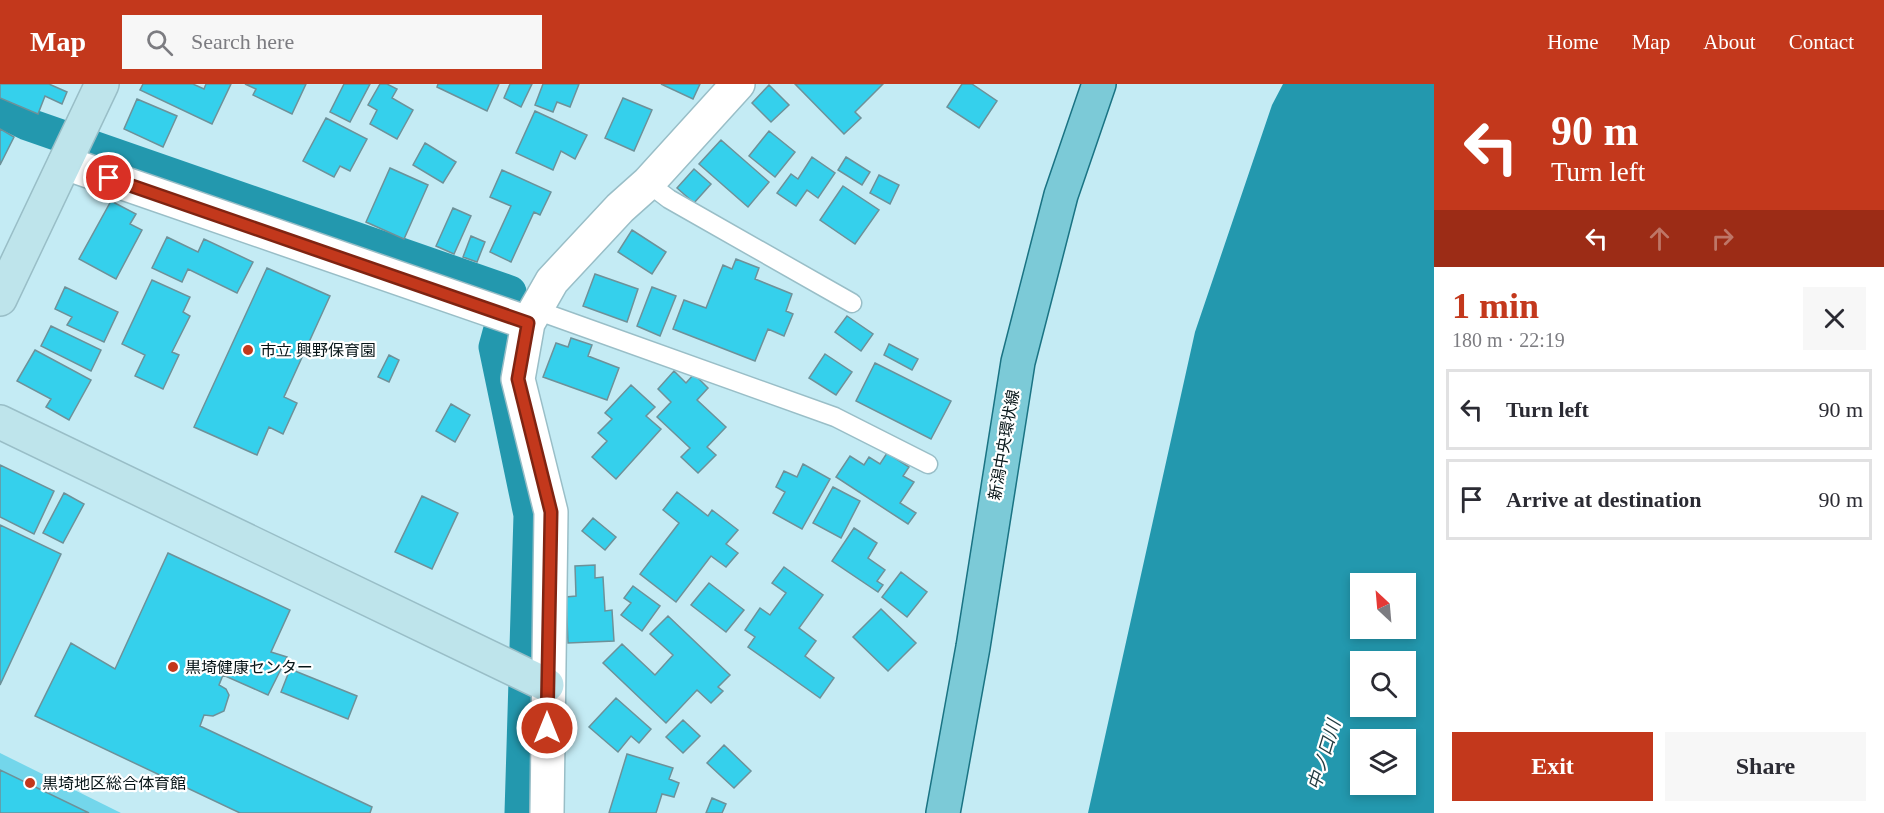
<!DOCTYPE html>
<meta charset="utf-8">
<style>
:root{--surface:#fff;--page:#f7f7f7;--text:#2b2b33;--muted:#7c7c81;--line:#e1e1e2;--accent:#c3381c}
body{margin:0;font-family:"Times New Roman","Noto Sans JP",serif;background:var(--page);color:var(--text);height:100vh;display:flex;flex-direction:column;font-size:22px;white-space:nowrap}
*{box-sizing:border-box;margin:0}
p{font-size:20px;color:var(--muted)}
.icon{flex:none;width:33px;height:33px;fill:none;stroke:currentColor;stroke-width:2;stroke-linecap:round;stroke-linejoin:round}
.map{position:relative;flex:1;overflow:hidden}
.panel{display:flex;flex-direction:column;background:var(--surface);width:450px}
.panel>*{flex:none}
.banner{background:#c3381c;color:#fff;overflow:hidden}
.needle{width:39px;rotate:334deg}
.controls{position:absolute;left:1350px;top:489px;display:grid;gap:12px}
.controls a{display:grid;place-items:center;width:66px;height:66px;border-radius:0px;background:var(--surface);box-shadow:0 3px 9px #0003;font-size:30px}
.pin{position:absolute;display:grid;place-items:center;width:51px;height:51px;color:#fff;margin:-26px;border:3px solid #fff;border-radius:50%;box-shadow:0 2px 6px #0007}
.me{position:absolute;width:66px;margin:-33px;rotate:0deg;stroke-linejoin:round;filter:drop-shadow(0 0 4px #0008)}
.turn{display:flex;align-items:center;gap:21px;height:126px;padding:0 18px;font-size:27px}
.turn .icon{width:78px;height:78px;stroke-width:2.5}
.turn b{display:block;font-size:42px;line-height:51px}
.lanes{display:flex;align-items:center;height:57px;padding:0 18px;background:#0003;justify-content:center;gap:30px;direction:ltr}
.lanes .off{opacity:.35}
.round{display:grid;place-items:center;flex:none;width:63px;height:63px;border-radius:0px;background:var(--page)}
.head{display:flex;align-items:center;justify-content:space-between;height:102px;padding:0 18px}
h1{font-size:36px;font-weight:600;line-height:45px;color:var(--accent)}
.action{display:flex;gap:12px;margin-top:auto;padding:12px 18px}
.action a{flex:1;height:69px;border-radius:0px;background:var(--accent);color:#fff;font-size:24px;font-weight:600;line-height:69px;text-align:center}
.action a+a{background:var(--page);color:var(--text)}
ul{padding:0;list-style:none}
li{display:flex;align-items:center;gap:18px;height:81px;margin:0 12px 9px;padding:0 6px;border:3px solid var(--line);border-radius:0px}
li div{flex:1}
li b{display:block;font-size:22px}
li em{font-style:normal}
header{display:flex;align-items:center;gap:36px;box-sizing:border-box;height:84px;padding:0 30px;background:var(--accent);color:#fff}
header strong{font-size:28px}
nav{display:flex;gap:33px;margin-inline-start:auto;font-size:21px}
.search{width:420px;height:54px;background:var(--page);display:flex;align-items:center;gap:15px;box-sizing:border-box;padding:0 21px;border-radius:0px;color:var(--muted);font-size:22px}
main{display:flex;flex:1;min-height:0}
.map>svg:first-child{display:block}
</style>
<header>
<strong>Map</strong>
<div class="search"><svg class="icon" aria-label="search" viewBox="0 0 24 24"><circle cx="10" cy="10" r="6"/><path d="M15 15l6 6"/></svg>Search here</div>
<nav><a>Home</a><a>Map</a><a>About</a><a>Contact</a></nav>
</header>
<main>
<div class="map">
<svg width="1434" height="729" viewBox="0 0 1434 729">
<rect width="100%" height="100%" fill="#c4ebf4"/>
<path fill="#73d6eb" d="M 0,669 L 121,729 L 0,729 Z"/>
<path fill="#2398ae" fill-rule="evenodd" d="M 1283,0 L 1434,0 L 1434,729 L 1088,729 L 1195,248 L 1272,21 ZM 1360,500 L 1406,500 L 1406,544 L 1360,544 ZM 1360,578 L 1406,578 L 1406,622 L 1360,622 ZM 1360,656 L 1406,656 L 1406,700 L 1360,700 Z"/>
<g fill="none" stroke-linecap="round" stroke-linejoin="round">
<path stroke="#2398ae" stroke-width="33" d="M 0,27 L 27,40 L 510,208 L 495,263 L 530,431 L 521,729"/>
</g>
<path fill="#35d0ec" stroke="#6d9199" stroke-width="1.5" d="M 0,0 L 49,0 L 67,8 L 62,20 L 45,12 L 38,30 L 0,14 Z
M 143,0 L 193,0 L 204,5 L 206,0 L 231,0 L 212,40 L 140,6 Z
M 245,0 L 306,0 L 292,30 L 253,11 L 256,5 Z
M 344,0 L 370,0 L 350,38 L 330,28 Z
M 380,0 L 387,0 L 397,5 L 392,14 L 413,26 L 397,55 L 370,40 L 377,26 L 368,21 Z
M 438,0 L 499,0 L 487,27 L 437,3 Z
M 510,0 L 532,0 L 521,23 L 504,14 Z
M 543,0 L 579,0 L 570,23 L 557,18 L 553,28 L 535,21 Z
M 661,0 L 700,0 L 693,15 Z
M 795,0 L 883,0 L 855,28 L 861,34 L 844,50 Z
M 962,0 L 972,0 L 997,17 L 979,44 L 947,23 Z
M 769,1 L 789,21 L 771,38 L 752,19 Z
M 623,14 L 652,26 L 634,67 L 605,54 Z
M 137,15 L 177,32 L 163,63 L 124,45 Z
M 535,27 L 587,51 L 575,75 L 561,67 L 553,86 L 516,69 Z
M 326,34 L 367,55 L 350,87 L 340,82 L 334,93 L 303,77 Z
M 0,45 L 14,53 L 0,81 Z
M 769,47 L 795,68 L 775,93 L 749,72 Z
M 721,56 L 769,98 L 748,123 L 699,80 Z
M 425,59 L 456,78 L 443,99 L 413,81 Z
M 812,73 L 835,89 L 818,114 L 807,106 L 796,122 L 777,109 L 791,90 L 798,95 Z
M 846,73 L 870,88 L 862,101 L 838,86 Z
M 390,84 L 428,101 L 404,155 L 366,138 Z
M 694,85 L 711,100 L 694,119 L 677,104 Z
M 502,86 L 551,108 L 540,131 L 534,128 L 511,178 L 490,168 L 511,122 L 490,113 Z
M 879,91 L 899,101 L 890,120 L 870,109 Z
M 843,102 L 879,126 L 855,160 L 820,136 Z
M 111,117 L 136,130 L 130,140 L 142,146 L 116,195 L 79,175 Z
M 453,124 L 471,132 L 454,170 L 436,162 Z
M 632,146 L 666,168 L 652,190 L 618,168 Z
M 471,152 L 485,158 L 477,178 L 463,173 Z
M 167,153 L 198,168 L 204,155 L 253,178 L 237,209 L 188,185 L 182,198 L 152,184 Z
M 736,175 L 759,184 L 755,195 L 792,210 L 786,227 L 793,230 L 784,252 L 768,245 L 755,277 L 673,245 L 684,216 L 706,224 L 723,181 L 732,185 Z
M 267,184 L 330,212 L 284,313 L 297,319 L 283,350 L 269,343 L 257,371 L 194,343 Z
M 595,190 L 638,205 L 627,238 L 583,222 Z
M 152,196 L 190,213 L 183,228 L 190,232 L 172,268 L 179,271 L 163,305 L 135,292 L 145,271 L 122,260 Z
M 65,203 L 118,228 L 104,258 L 67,241 L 72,233 L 55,225 Z
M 652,203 L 676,212 L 660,252 L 637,242 Z
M 847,232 L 873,250 L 861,267 L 835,248 Z
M 51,242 L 101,266 L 91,287 L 41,262 Z
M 571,254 L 592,261 L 588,272 L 619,284 L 607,316 L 543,293 L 556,259 L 568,263 Z
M 889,260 L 918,275 L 912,286 L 884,271 Z
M 35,266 L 91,296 L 69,336 L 46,323 L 51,315 L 17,297 Z
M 825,270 L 852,288 L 836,311 L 809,294 Z
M 389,271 L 399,276 L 389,298 L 378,293 Z
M 875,279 L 951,317 L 931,355 L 856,317 Z
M 674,287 L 686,299 L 694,290 L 708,304 L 697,316 L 726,343 L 707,363 L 716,371 L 698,389 L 681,373 L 690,364 L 657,333 L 671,318 L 658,305 Z
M 631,301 L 655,323 L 646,332 L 661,345 L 616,395 L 592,373 L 607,357 L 598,349 L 612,335 L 605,329 Z
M 451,320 L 470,331 L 455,358 L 436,347 Z
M 887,369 L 909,383 L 903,392 L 914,398 L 900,419 L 916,429 L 908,440 L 836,393 L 850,372 L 864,381 L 869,373 L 880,380 Z
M 803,380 L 830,395 L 802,445 L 773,429 L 785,408 L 776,403 L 784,387 L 797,393 Z
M 0,381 L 54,407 L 34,450 L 0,433 Z
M 833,403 L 860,417 L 841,454 L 813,439 Z
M 677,408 L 708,432 L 712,426 L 738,446 L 726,460 L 738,469 L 726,483 L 711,472 L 676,518 L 640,490 L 679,439 L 663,426 Z
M 64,409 L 84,420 L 63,459 L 43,449 Z
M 422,412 L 458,429 L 432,485 L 395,468 Z
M 593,434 L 616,453 L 605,466 L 582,447 Z
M 0,441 L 61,470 L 0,601 Z
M 854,444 L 877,459 L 868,474 L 885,486 L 877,497 L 883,501 L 878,508 L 832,477 Z
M 168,469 L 290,526 L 271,568 L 287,573 L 268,611 L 223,591 L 219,601 L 226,605 L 229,611 L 224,627 L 213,632 L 204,631 L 200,642 L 372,723 L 370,729 L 240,729 L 35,632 L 71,559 L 115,585 Z
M 595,481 L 595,494 L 603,493 L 605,527 L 612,526 L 614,557 L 568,559 L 566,513 L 576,512 L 575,482 Z
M 784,483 L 823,511 L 799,544 L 816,557 L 805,572 L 834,594 L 820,614 L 748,563 L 755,553 L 745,546 L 760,524 L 770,531 L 786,509 L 772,499 Z
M 901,488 L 927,508 L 907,533 L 882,513 Z
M 709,499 L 744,526 L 726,548 L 691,521 Z
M 633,502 L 660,522 L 642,547 L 621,531 L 631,519 L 624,514 Z
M 881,525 L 916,559 L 888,587 L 853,553 Z
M 668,532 L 730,591 L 718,603 L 723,607 L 711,619 L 697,606 L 666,639 L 603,579 L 622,560 L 655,591 L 673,571 L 650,550 Z
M 290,585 L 357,612 L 348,635 L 281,608 Z
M 616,614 L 651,645 L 639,659 L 631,652 L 618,668 L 589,643 Z
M 683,636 L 700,652 L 683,669 L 666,653 Z
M 724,661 L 751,687 L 734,704 L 707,679 Z
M 627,670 L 673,684 L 669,695 L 679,699 L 674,713 L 662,710 L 656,729 L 609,729 Z
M 0,686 L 89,729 L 0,729 Z
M 712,714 L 726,720 L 722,729 L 706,729 Z"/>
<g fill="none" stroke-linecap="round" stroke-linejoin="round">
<defs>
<path id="lane" d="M 648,99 L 669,115 L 852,219
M 536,226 L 835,333 L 928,380"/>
<path id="street" d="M 65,79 L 528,239
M 547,729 L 551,428 L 518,295 L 528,239 L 552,197 L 620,124 L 648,99 L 738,0"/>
<path id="secondary" d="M 0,215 L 102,0
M 0,338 L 547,601"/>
<path id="primary" d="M 943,729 L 973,563 L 1018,278 L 1061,111 L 1099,0"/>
</defs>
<use href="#lane" stroke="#99bec7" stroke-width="21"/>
<use href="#street" stroke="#99bec7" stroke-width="36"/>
<use href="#secondary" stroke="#99bec7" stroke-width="36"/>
<use href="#primary" stroke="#1a7383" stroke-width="36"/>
<use href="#lane" stroke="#fff" stroke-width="18"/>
<use href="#street" stroke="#fff" stroke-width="33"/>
<use href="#secondary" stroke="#bee4eb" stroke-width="33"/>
<use href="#primary" stroke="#7ccad7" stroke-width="33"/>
</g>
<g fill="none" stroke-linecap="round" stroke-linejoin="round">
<defs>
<path id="route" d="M 109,94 L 528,239 L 518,295 L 551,428 L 547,644"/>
</defs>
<use href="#route" stroke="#7f2412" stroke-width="15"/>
<use href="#route" stroke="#c3381c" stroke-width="10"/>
</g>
<g fill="#c3381c" stroke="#fff" stroke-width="2">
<circle cx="248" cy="266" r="6"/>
<circle cx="173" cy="583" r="6"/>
<circle cx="30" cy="699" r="6"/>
</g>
<g text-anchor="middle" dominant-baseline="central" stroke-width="4.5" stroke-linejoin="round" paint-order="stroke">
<g font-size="16" fill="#071518" stroke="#fff" text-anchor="start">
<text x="260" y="266">市立 興野保育園</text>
<text x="185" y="583">黒埼健康センター</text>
<text x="42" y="699">黒埼地区総合体育館</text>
</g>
<g font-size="16" fill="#071518" stroke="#fff">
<text transform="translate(1004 361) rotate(-80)">新潟中央環状線</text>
</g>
<g font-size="18" font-style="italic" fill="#243d42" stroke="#fff">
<text transform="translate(1324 671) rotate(-73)">中ノ口川</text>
</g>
</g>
</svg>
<div class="controls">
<a><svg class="needle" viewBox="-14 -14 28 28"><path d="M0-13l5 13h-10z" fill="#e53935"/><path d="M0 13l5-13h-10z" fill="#7c7c81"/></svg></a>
<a><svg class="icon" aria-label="search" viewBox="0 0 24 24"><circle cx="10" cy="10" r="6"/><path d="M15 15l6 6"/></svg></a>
<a><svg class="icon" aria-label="layers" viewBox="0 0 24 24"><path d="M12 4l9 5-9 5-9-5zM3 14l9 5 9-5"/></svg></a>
</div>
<div class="pin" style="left:109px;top:94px;background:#d93025"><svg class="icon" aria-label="arrive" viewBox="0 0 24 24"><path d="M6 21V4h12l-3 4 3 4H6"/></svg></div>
<svg class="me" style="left:547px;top:644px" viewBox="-20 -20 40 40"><circle r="17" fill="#c3381c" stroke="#fff" stroke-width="3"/><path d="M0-11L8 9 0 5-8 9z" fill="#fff"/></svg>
</div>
<section class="panel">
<div class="banner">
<div class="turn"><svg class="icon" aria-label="left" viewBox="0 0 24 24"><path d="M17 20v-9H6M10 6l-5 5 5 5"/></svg><div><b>90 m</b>Turn left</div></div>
<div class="lanes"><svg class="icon" aria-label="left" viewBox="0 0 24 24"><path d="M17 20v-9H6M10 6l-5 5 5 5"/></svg><svg class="icon off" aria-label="ahead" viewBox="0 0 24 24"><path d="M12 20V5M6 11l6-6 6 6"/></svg><svg class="icon off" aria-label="right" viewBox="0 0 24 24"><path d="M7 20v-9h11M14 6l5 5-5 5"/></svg></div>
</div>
<div class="head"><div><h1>1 min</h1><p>180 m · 22:19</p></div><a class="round"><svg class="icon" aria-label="close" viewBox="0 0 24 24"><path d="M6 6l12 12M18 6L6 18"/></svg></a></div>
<ul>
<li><svg class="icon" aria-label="left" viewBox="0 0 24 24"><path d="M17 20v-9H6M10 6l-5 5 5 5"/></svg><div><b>Turn left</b></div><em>90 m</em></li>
<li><svg class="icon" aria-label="arrive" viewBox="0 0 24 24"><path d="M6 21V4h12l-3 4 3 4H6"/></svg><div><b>Arrive at destination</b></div><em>90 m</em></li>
</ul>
<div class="action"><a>Exit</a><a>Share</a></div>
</section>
</main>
